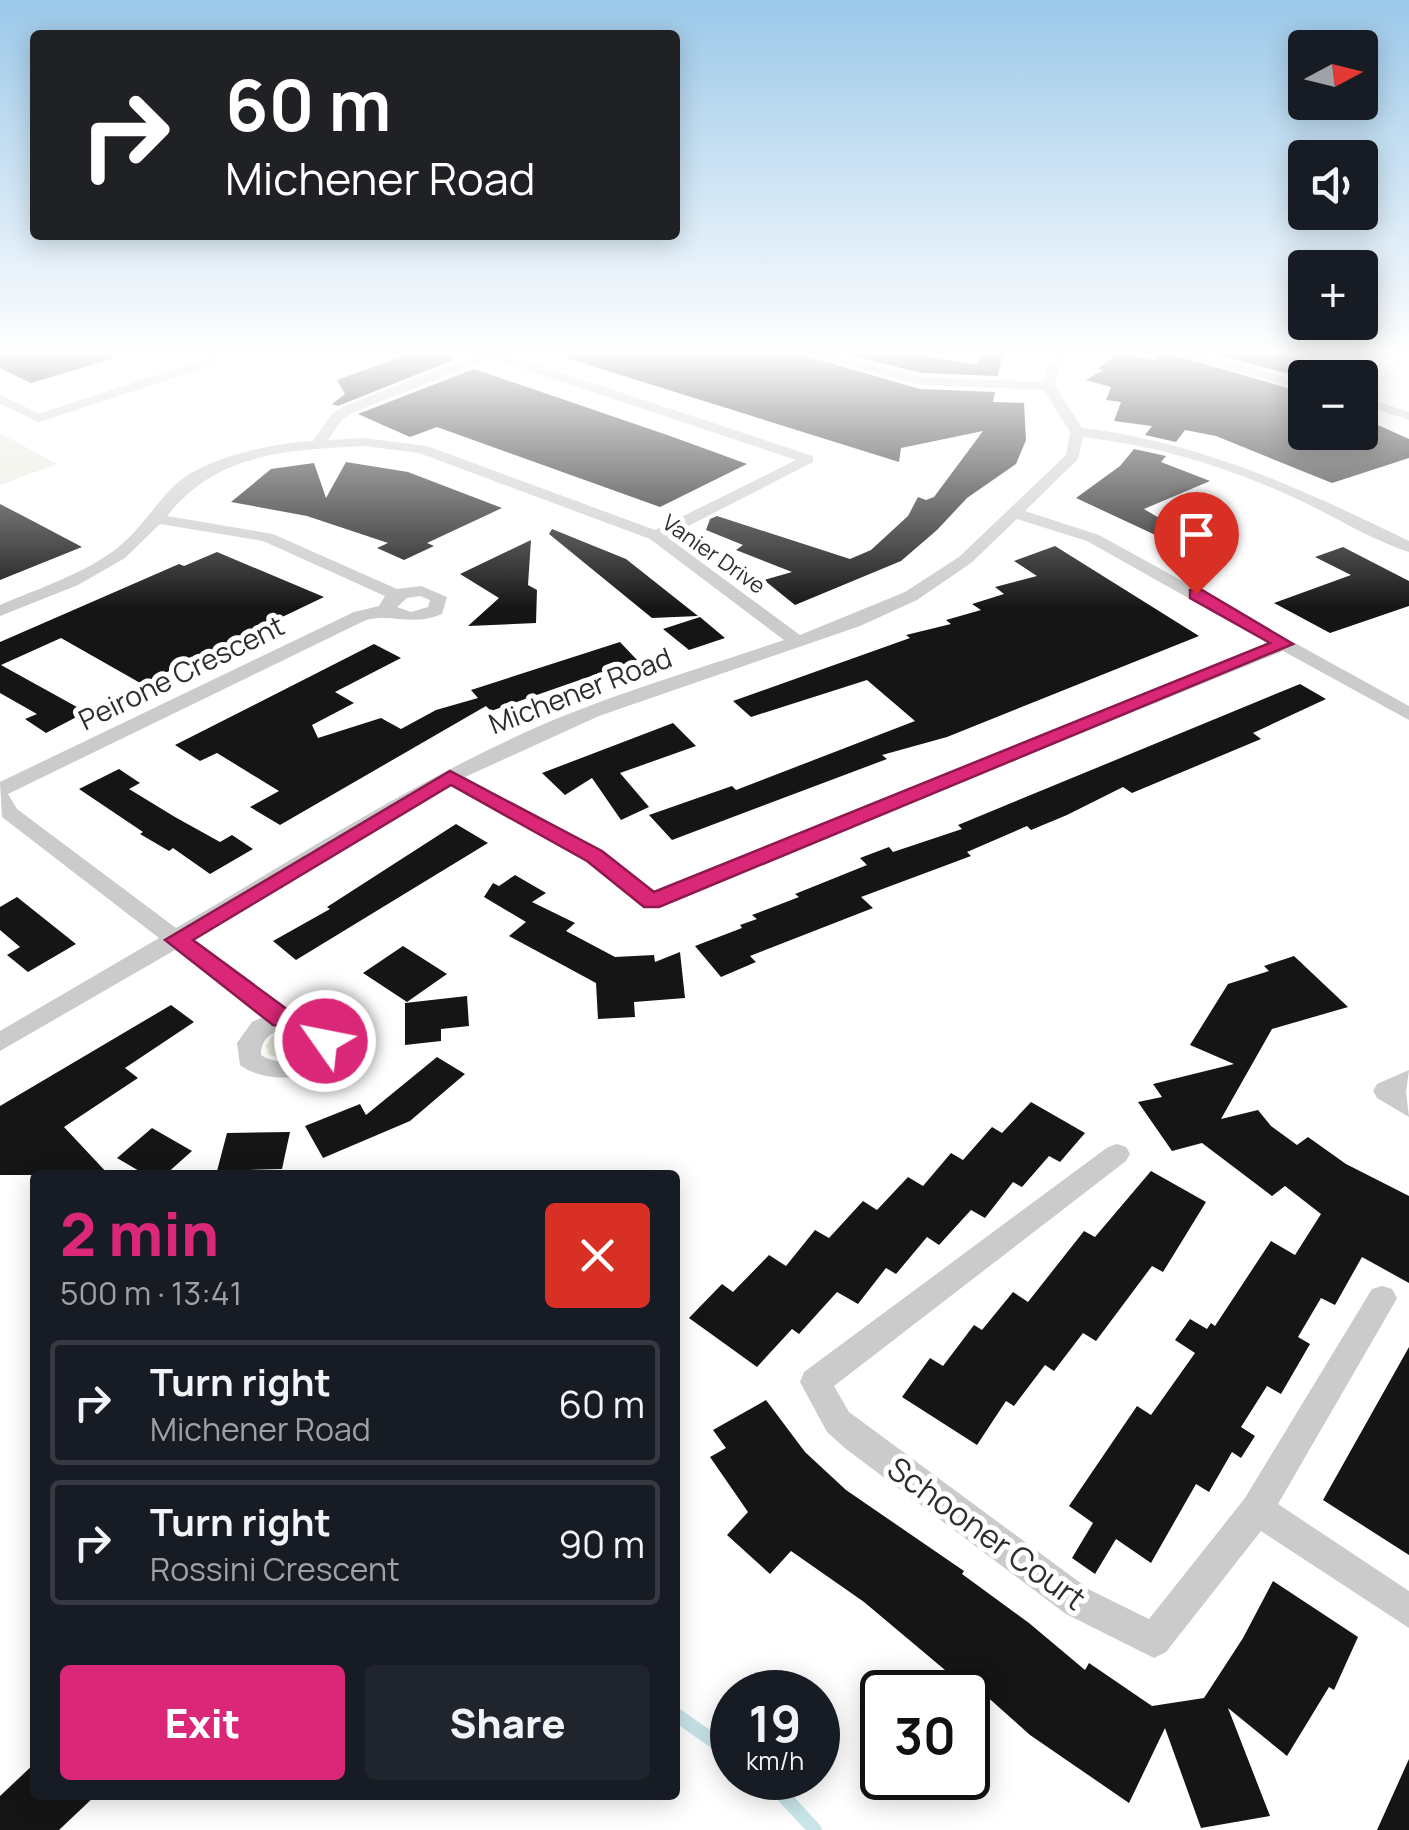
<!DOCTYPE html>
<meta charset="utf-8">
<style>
:root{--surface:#171b24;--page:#20242c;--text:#f1f3f6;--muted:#9ea1a6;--line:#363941;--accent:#db2777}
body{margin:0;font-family:Manrope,sans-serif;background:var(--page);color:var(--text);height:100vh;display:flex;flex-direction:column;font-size:38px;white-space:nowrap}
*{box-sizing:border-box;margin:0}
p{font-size:32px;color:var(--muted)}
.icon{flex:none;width:55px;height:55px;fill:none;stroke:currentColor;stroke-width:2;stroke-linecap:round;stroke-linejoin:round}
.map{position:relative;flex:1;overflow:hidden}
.drawer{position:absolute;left:30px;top:1170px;width:650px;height:630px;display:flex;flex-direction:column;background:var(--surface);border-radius:10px;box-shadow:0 5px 25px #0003}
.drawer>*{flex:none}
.banner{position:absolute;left:30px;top:30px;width:650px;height:210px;border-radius:10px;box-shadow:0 5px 25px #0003;background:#202124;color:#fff;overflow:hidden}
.needle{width:65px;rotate:83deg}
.fabs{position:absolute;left:1288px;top:30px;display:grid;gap:20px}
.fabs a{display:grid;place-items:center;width:90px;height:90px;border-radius:10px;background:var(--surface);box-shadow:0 5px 25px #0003;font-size:50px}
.speed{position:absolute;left:710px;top:1670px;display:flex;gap:20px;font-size:50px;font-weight:700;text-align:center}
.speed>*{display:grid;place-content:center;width:130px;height:130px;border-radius:50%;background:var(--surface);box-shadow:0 5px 25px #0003;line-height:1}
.speed small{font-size:25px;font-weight:400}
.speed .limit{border:5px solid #111;border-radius:15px;background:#fff;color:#111}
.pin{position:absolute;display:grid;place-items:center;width:85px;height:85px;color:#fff;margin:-102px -42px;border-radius:50% 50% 50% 0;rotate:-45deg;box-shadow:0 0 10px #0007}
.pin .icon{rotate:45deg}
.me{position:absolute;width:110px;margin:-55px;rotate:303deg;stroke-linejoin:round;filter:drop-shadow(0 0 8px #0008)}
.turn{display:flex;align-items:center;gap:35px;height:210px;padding:0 30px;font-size:45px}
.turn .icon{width:130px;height:130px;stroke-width:2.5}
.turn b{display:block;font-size:70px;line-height:85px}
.round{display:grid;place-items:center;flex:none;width:105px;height:105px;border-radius:10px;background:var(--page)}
.head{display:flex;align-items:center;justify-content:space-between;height:170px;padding:0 30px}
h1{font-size:60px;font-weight:800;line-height:75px;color:var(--accent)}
.primary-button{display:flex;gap:20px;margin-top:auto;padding:20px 30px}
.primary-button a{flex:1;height:115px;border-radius:10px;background:var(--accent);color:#fff;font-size:40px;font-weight:800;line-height:115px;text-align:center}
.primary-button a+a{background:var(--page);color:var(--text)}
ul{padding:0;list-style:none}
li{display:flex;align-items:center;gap:30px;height:125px;margin:0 20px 15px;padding:0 10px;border:5px solid var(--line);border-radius:10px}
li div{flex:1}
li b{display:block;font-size:38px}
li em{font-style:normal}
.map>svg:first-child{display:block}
</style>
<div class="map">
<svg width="1409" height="1830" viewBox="0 0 1409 1830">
<rect width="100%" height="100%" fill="#fff"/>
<path fill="#e7eadc" d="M 0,433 L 57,464 L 0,485 Z
M 284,1030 L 304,1032 L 309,1040 L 299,1054 L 286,1059 L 269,1055 L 266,1046 L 271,1037 Z"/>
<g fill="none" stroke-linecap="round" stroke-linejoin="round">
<path stroke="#c9e5ea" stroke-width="14" d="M 675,1714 L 732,1754
M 767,1778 L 815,1830"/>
</g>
<path fill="#151515" d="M 0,353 L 111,353 L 112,359 L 31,383 L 0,368 Z
M 411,353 L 455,353 L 453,360 L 338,406 L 332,404 L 345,394 L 337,380 Z
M 567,353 L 795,353 L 920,389 L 995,392 L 993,402 L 1024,403 L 1026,440 L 1016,464 L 967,498 L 937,530 L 901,561 L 795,605 L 764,580 L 792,572 L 736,550 L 743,545 L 706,530 L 710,519 L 717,516 L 850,559 L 871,550 L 908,516 L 918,497 L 926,500 L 934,497 L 983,431 L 901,448 L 899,462 L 566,358 Z
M 839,353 L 911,353 L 977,365 L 980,353 L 1003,353 L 998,376 L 922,373 Z
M 1119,353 L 1156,360 L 1157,353 L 1167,353 L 1305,393 L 1305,432 L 1360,432 L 1360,417 L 1409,439 L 1409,458 L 1332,483 L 1216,436 L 1185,430 L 1176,442 L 1145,435 L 1152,426 L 1114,421 L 1121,402 L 1106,400 L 1111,387 L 1086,380 L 1104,370 L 1097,369 Z
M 1209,353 L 1274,353 L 1305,361 L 1305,378 Z
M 474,369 L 673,437 L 747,464 L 660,507 L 437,427 L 410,437 L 358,414 Z
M 1134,449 L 1166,456 L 1161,462 L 1210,481 L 1144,509 L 1171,525 L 1164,539 L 1076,498 L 1120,466 Z
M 346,462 L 408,472 L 502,508 L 427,543 L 434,546 L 404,560 L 377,548 L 388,543 L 307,516 L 231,502 L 271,469 L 314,463 L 326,498 Z
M 0,504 L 29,519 L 82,547 L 0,580 Z
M 552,529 L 626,559 L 698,616 L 652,618 L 549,534 Z
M 531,540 L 528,585 L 537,590 L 536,623 L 468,626 L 499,598 L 460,574 Z
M 1055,546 L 1199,636 L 947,737 L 882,755 L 887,759 L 672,840 L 649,815 L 732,786 L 736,790 L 915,721 L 867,680 L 751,717 L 733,701 L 910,638 L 906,635 L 951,624 L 946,620 L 981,610 L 972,604 L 1004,594 L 995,587 L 1037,576 L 1014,561 Z
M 1343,547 L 1409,581 L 1409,606 L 1330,633 L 1274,603 L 1351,575 L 1315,557 Z
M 217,552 L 324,597 L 142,684 L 61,638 L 1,665 L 86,712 L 46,733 L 25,719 L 37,714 L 0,693 L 0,642 L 179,564 L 184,566 Z
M 700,617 L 725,638 L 689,650 L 663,629 Z
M 620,642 L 637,660 L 491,711 L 486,706 L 280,825 L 250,807 L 279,791 L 217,753 L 200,761 L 175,745 L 374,644 L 401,658 L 335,692 L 354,703 L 312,725 L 318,738 L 381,718 L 401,729 L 436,710 L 478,698 L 471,690 Z
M 1300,684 L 1326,699 L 1253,733 L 1261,739 L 1132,793 L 1123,787 L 1067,815 L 1031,830 L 1027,826 L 967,852 L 971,856 L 861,897 L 873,908 L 750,956 L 756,962 L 721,977 L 695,946 L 742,928 L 740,925 L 757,919 L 752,915 L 799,897 L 795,894 L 867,865 L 860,858 L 889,847 L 893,852 L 962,829 L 958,825 Z
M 673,723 L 696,746 L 620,773 L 649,807 L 621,820 L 592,778 L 565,795 L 542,773 Z
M 119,769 L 140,783 L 129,789 L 175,817 L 220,842 L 232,835 L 253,849 L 210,874 L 173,848 L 169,851 L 140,834 L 143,832 L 79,789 Z
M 456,824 L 488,843 L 296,960 L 273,941 L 330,909 L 327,907 Z
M 515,875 L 546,893 L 532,902 L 575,923 L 566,931 L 615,957 L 654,955 L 655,962 L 680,952 L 685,998 L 634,1002 L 635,1017 L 598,1019 L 596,983 L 509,936 L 526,922 L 484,897 L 493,883 L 499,886 Z
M 17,897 L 76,944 L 28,972 L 7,955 L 20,947 L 0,930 L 0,907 Z
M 403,946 L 447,974 L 407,1002 L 363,973 Z
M 1294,956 L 1348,1007 L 1272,1029 L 1221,1119 L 1258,1110 L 1271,1126 L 1297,1145 L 1308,1137 L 1346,1164 L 1409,1196 L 1409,1283 L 1362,1257 L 1335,1305 L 1321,1298 L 1298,1337 L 1310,1344 L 1281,1394 L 1267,1386 L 1241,1427 L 1255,1436 L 1241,1458 L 1232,1452 L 1209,1492 L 1196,1484 L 1151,1563 L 1116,1539 L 1095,1574 L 1072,1558 L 1093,1523 L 1069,1506 L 1137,1406 L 1151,1415 L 1195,1353 L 1175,1340 L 1190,1319 L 1207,1329 L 1211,1323 L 1215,1326 L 1271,1241 L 1295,1255 L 1321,1214 L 1285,1186 L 1272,1196 L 1202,1143 L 1172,1151 L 1138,1102 L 1162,1097 L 1153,1084 L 1234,1064 L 1190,1045 L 1228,984 L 1269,971 L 1264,966 Z
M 467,996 L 469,1026 L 441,1029 L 441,1041 L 405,1045 L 405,1003 Z
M 171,1005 L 194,1022 L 125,1068 L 138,1078 L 64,1127 L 109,1175 L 0,1175 L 0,1106 Z
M 437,1057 L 465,1074 L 410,1121 L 323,1158 L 305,1126 L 360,1104 L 366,1115 Z
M 1031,1102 L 1085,1133 L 1060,1162 L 1049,1156 L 1022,1187 L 1013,1182 L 985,1218 L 971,1210 L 939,1245 L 927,1237 L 896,1274 L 886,1268 L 858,1304 L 837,1292 L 799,1334 L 792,1329 L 757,1367 L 689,1318 L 722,1284 L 733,1292 L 769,1255 L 786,1266 L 815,1230 L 829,1238 L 863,1201 L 877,1210 L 908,1177 L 923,1186 L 951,1153 L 963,1160 L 992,1127 L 1002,1133 Z
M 152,1128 L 192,1151 L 165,1175 L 146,1175 L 117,1158 Z
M 290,1132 L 282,1169 L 217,1171 L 227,1133 Z
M 1151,1171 L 1206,1202 L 1163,1272 L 1152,1266 L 1096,1341 L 1083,1333 L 1054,1371 L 1045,1365 L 1014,1406 L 1006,1401 L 977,1445 L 902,1397 L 930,1358 L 943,1366 L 974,1325 L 982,1330 L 1013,1292 L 1028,1302 L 1084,1231 L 1095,1237 Z
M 1409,1347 L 1409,1555 L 1323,1500 Z
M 766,1400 L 805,1452 L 846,1490 L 964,1571 L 962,1574 L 1029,1623 L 1085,1670 L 1089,1663 L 1152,1706 L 1204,1698 L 1243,1638 L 1273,1581 L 1358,1637 L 1334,1690 L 1329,1687 L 1287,1756 L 1228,1708 L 1270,1816 L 1201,1828 L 1165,1728 L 1129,1803 L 1030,1735 L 974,1685 L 970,1691 L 864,1602 L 791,1551 L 770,1574 L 727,1535 L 748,1512 L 710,1457 L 726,1448 L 713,1430 Z
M 1409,1759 L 1409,1830 L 1377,1830 Z
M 35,1763 L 35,1795 L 96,1795 L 59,1830 L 0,1830 L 0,1796 Z"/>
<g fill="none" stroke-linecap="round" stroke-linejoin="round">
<path stroke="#cbcbcb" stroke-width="8" d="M 0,399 L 39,418 L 206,363 L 219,353"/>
<path fill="#cbcbcb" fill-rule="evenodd" d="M 481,353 L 501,353 L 813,456 L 813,462 L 667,537 L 800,635 L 905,592 L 959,557 L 1066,455 L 1070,432 L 1044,390 L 921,385 L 799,353 L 822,353 L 921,377 L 1043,382 L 1048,366 L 1058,353 L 1071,353 L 1060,367 L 1055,386 L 1082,428 C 1201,442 1302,489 1409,541 L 1409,552 C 1371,540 1334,516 1297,499 C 1228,467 1159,446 1083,437 L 1078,459 L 1025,511 L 1099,535 L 1409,706 L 1409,720 L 1283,651 L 652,908 L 644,906 L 587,861 L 450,785 L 192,939 L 287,1010 L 304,1009 L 330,1020 C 359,1075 276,1092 240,1065 L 237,1043 L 252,1022 L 263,1017 L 175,950 L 0,1051 L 0,1031 L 159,938 L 2,817 L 0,782 L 354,612 L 379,606 L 385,596 L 263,541 L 160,524 L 125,558 L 78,585 L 0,616 L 0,605 C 37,589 78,576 112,552 C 137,535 153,506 175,485 C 205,457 273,443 313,441 L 331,415 L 344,406 ZM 491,358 L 796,460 L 655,530 L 427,446 L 364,438 L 328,440 L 341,421 L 354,412 ZM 364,446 L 419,453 L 650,539 L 784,640 C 694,671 600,697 513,738 C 397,792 287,863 176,928 L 17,809 L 8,794 L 366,620 C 394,613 411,627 442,614 L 447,597 L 421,586 L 397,589 L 273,534 L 167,516 C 218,452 288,450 364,446 ZM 1017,519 L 1087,541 L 1270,644 L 655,892 L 603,851 L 465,777 L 599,716 L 860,626 L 917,600 L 971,563 ZM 420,596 L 430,600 L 428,607 L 411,612 L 397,607 L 407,598 ZM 285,1027 L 301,1027 L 310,1031 L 310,1048 C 297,1061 277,1066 261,1055 C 261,1038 271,1034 285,1027 Z
M 1171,353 L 1193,353 L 1305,382 L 1305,390 Z
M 1360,396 L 1409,412 L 1409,420 L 1360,404 Z
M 1409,1070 L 1406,1092 L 1409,1117 L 1377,1098 L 1373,1091 L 1377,1084 Z
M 1117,1144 L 1126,1147 L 1130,1154 L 1126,1161 L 834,1386 L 849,1412 L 1090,1590 L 1149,1619 L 1245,1498 L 1372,1289 L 1382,1286 L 1392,1289 L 1397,1298 L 1392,1307 L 1278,1504 L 1409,1591 L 1409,1628 L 1261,1531 L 1166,1652 L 1154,1658 L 1066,1614 L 846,1449 L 827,1432 L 800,1382 L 804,1372 L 1108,1147 Z"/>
</g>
<linearGradient id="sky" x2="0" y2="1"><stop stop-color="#9bc8e9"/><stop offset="0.58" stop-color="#fff"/><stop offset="1" stop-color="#fff" stop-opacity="0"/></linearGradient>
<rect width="1409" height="609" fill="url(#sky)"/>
<path fill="#db2777" stroke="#8e194d" stroke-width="2.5" d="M 1190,590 L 1202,590 L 1293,644 L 659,907 L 644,907 L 587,861 L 451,785 L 193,940 L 288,1010 L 313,1012 L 329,1020 L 338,1041 L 334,1048 L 316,1048 L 307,1029 L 273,1025 L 165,940 L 450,771 L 602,851 L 654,892 L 1270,643 L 1190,598 Z"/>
<g text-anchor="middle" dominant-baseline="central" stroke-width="10" stroke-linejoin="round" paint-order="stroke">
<g font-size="22" fill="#2e2e2e" stroke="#fff">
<text transform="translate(714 554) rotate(35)">Vanier Drive</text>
</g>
<g font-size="28" fill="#2e2e2e" stroke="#fff">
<text transform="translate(181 672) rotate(-26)">Peirone Crescent</text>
<text transform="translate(580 690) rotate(-21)">Michener Road</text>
</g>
<g font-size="32" fill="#2e2e2e" stroke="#fff">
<text transform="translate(987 1533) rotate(36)">Schooner Court</text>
</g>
</g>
</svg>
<div class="fabs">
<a><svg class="needle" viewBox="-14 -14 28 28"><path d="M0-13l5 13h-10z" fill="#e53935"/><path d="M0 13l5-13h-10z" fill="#9ea1a6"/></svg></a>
<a><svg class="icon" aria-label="sound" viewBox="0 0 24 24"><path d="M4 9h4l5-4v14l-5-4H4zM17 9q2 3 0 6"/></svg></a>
<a>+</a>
<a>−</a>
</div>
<div class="speed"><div>19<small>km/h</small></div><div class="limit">30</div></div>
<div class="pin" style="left:1196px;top:594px;background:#d93025"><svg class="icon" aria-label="arrive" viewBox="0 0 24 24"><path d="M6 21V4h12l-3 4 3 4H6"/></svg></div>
<svg class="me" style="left:325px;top:1041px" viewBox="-20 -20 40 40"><circle r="17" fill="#db2777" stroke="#fff" stroke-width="3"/><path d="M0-11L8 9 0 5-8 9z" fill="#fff"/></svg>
<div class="banner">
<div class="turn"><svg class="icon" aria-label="right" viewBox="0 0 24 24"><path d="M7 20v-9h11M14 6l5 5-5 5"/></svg><div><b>60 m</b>Michener Road</div></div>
</div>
<section class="drawer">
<div class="head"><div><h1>2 min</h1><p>500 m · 13:41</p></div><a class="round" style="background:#d93025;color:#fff"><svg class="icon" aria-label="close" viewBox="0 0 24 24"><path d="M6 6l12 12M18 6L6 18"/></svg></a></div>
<ul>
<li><svg class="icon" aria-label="right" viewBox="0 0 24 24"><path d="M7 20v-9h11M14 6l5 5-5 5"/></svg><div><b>Turn right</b><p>Michener Road</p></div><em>60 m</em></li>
<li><svg class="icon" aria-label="right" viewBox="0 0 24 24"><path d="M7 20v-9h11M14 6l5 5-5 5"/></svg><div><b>Turn right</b><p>Rossini Crescent</p></div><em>90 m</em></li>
</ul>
<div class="primary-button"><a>Exit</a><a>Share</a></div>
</section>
</div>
